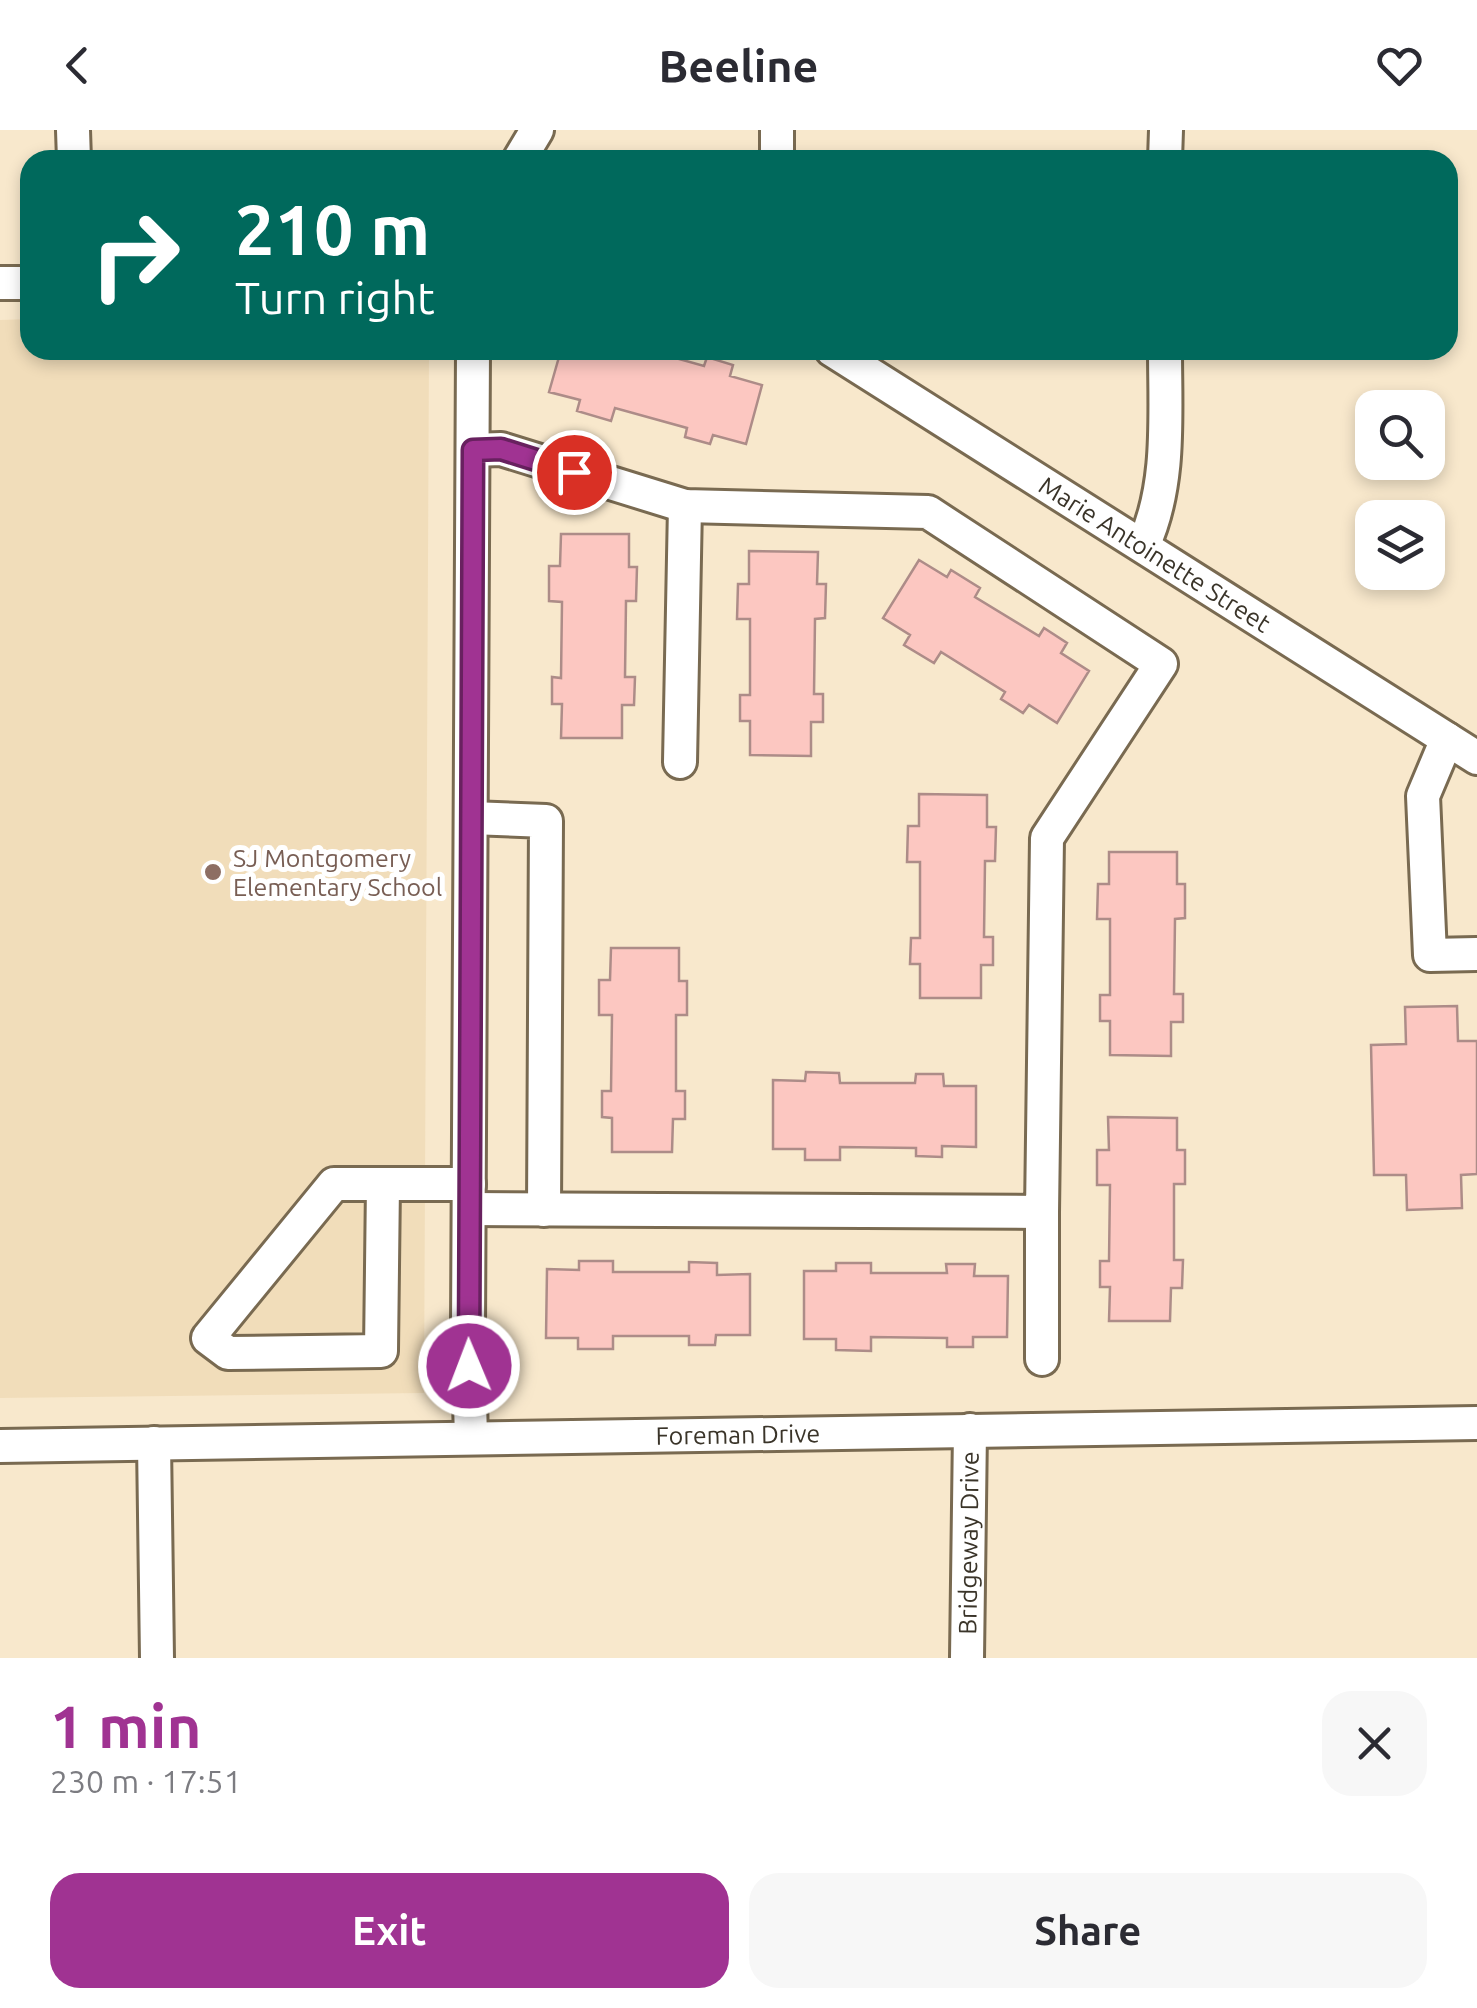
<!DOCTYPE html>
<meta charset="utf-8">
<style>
:root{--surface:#fff;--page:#f7f7f7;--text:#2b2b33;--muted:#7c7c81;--accent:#a03392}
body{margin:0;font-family:Ubuntu,sans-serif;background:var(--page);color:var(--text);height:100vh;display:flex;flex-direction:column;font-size:38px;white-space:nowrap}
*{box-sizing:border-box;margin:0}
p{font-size:32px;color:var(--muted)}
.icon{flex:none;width:55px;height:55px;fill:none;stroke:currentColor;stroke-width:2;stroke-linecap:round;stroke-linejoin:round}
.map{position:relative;height:1528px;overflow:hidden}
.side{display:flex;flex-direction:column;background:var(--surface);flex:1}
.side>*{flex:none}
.guide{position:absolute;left:20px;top:20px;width:1438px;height:210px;border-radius:30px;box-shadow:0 5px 15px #0003;background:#00695c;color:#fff;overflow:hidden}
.buttons{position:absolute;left:1355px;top:260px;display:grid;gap:20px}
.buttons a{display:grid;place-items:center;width:90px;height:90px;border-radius:20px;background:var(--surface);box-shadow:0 5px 15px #0003;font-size:50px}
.pin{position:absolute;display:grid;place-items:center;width:85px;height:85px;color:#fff;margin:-42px;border:5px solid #fff;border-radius:50%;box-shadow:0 2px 10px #0007}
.me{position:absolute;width:110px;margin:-55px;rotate:359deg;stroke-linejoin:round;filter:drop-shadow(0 0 8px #0008)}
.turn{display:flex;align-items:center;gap:35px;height:210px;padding:0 50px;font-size:45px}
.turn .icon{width:130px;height:130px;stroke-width:2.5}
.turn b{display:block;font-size:70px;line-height:85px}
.round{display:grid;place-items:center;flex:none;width:105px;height:105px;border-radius:30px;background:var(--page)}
.summary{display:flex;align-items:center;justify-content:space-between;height:170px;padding:0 50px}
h1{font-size:60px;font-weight:700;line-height:75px;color:var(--accent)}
.cta{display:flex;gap:20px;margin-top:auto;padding:20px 50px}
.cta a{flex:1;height:115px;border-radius:30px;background:var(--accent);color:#fff;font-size:40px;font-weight:700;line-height:115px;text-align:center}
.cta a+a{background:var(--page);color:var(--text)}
header{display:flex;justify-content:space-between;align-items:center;height:130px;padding:0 50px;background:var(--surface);font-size:45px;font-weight:700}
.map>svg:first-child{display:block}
</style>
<header><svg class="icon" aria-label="back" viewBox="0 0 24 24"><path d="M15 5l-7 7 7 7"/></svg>Beeline<svg class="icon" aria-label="heart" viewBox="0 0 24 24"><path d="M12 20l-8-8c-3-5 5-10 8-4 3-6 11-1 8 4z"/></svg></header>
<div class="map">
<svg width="1477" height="1528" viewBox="0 0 1477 1528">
<rect width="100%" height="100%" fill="#f8e8cc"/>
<path fill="#f1ddba" d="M 30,189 L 30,220 L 429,220 L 424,1263 L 0,1268 L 0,190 Z"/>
<path fill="#fcc7c1" stroke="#ad8c88" stroke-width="2.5" d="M 561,220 L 647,220 L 704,236 L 707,227 L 733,235 L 730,246 L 762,255 L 746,314 L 713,305 L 710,314 L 685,307 L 687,298 L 615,278 L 611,291 L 577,281 L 580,270 L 549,262 Z
M 561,404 L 629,404 L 629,437 L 637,437 L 636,471 L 626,471 L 625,547 L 635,547 L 634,575 L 622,575 L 622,608 L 561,608 L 562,574 L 552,574 L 552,547 L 561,548 L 562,472 L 549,471 L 549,436 L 560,436 Z
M 749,421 L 818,422 L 817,454 L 826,454 L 825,488 L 815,489 L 814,564 L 823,564 L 823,592 L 811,592 L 811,626 L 750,625 L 750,591 L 740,591 L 740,565 L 750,565 L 750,489 L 737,489 L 738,454 L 749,454 Z
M 919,430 L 947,447 L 951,440 L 980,458 L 975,467 L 1039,506 L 1044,498 L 1067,513 L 1061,523 L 1089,541 L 1057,593 L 1029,575 L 1023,583 L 1001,569 L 1005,562 L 941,522 L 934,533 L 904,515 L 910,505 L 883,488 Z
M 919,664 L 987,665 L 987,697 L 996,697 L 995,731 L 985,731 L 984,807 L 993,807 L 993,835 L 981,835 L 981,868 L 920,868 L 920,834 L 910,834 L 911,808 L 920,808 L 920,732 L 907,732 L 908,696 L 919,696 Z
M 1109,722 L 1177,722 L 1177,754 L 1185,754 L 1185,788 L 1175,789 L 1174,864 L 1183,864 L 1183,892 L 1171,892 L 1171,926 L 1110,925 L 1110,891 L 1100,891 L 1100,865 L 1110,865 L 1110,789 L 1097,789 L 1098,754 L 1109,754 Z
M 611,818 L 679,818 L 679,851 L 687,851 L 687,885 L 676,885 L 676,961 L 685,961 L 685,989 L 673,989 L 672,1022 L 612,1022 L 612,988 L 602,987 L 602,961 L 611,961 L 612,885 L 599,885 L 599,850 L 610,850 Z
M 1457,876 L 1458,911 L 1477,911 L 1477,1044 L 1461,1045 L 1462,1078 L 1407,1080 L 1406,1045 L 1374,1045 L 1371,915 L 1406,914 L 1405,877 Z
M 806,942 L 839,943 L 840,953 L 915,953 L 916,944 L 943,944 L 944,956 L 976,956 L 976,1017 L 942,1016 L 942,1027 L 916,1026 L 916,1018 L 840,1017 L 840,1030 L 805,1030 L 805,1019 L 773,1019 L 773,950 L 805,951 Z
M 1108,987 L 1177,988 L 1177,1020 L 1185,1020 L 1185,1054 L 1174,1054 L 1174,1130 L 1183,1130 L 1182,1158 L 1171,1158 L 1170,1191 L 1109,1191 L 1110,1157 L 1100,1157 L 1100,1131 L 1109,1131 L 1110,1055 L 1097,1055 L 1097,1020 L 1109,1020 Z
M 579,1131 L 613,1131 L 613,1142 L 689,1142 L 689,1132 L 717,1133 L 717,1145 L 750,1144 L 750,1205 L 716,1205 L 715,1215 L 689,1215 L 689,1206 L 613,1206 L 613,1219 L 578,1219 L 578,1208 L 546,1208 L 547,1139 L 579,1140 Z
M 836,1133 L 871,1133 L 871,1143 L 947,1143 L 946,1134 L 975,1134 L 974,1146 L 1008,1146 L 1007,1207 L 973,1207 L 973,1217 L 947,1217 L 947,1208 L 871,1207 L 871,1221 L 836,1220 L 836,1209 L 804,1209 L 804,1141 L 836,1141 Z"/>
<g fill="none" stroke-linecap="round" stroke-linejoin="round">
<defs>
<g id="minor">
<path d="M 73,0 L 74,30"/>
<path d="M 519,30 L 537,0"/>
<path d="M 777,30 L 777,0"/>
<path d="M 1165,30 L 1166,0"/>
<path d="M 0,153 L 30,153"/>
<path id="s1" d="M 832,220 L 1477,628"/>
<path d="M 1143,416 C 1171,355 1165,286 1165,220"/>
<path d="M 1447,609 L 1423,666 L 1430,825 L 1477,824"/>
<path d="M 680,632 L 685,376"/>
<path d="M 471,688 L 546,691 L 544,1080"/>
<path d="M 383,1054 L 381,1221 L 228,1223 L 208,1208 L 334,1054 L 469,1054"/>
<path d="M 469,1079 L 1042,1082 L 1047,708 L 1161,534 L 928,382 L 685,376 L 501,319 L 473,320"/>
<path d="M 1042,1229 L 1042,1082"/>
<path d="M 471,1308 L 468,1199 L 473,220"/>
<path d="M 154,1313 L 157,1528"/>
<path id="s2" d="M 0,1316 L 1477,1293"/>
<path id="s3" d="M 967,1528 L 970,1300"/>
</g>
</defs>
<use href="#minor" stroke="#796a51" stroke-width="38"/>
<use href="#minor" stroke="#fff" stroke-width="32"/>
</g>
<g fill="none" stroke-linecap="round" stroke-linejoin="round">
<defs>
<path id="route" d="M 469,1236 L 473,320 L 501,319 L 574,342"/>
</defs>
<use href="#route" stroke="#68215f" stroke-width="25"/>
<use href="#route" stroke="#a03392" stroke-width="18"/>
</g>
<circle fill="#8d6e63" stroke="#fff" stroke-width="4" cx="213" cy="742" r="10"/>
<g text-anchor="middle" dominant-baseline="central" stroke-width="10" stroke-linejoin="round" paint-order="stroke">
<g font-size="25" fill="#3a3429" stroke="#fff">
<text stroke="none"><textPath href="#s1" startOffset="382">Marie Antoinette Street</textPath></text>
<text stroke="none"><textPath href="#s2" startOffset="738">Foreman Drive</textPath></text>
<text stroke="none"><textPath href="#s3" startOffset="115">Bridgeway Drive</textPath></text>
</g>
<g font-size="25" fill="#785e54" stroke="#fff" text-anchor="start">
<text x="233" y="728">SJ Montgomery<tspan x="233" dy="29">Elementary School</tspan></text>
</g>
</g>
</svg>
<div class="buttons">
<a><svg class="icon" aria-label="search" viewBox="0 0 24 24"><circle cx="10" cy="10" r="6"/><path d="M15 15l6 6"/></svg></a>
<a><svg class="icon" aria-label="layers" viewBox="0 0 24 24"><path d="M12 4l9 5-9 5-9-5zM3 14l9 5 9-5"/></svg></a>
</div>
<div class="pin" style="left:574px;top:342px;background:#d93025"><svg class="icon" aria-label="arrive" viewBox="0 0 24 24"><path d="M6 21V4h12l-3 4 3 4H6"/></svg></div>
<svg class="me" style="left:469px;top:1236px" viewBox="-20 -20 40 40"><circle r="17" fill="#a03392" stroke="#fff" stroke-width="3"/><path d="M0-11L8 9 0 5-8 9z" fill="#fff"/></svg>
<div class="guide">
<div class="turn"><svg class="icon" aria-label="right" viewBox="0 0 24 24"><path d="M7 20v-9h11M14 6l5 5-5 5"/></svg><div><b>210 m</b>Turn right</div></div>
</div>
</div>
<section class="side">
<div class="summary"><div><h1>1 min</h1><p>230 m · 17:51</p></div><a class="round"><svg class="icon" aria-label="close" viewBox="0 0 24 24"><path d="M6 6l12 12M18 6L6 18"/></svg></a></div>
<div class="cta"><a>Exit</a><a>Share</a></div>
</section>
